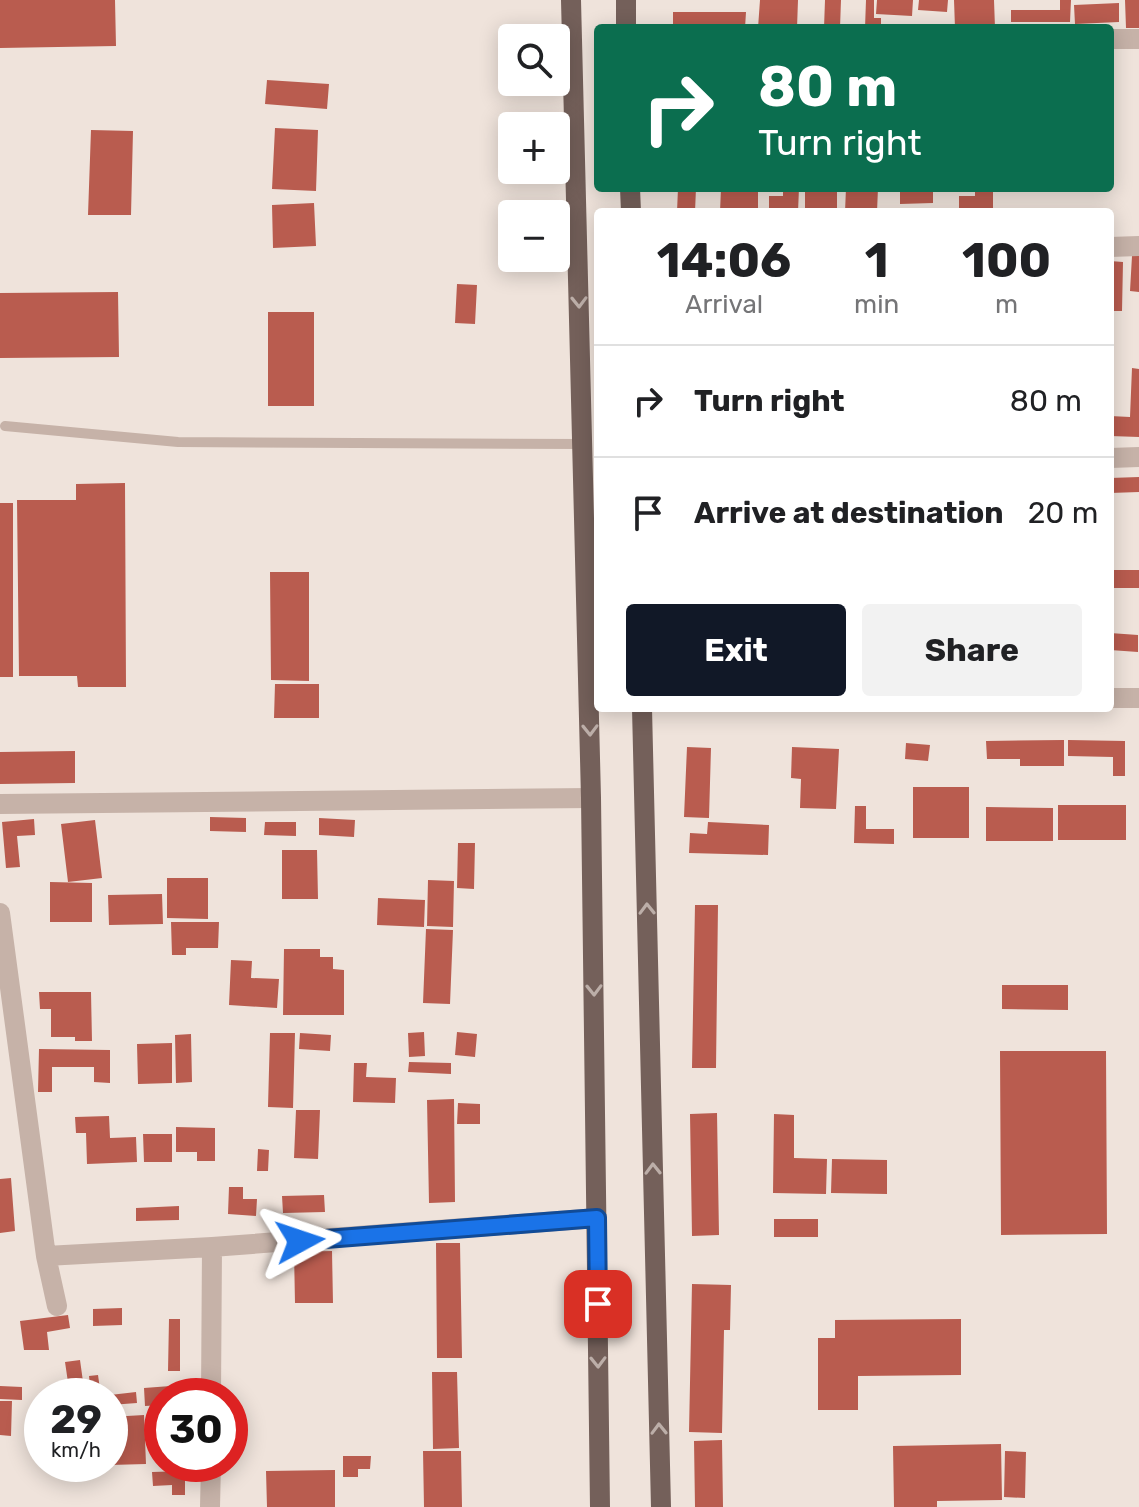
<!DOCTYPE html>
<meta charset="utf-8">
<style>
:root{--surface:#fff;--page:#f2f2f2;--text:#202124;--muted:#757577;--line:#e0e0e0;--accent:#111827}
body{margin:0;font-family:Rubik,sans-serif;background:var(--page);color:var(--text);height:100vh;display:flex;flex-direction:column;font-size:30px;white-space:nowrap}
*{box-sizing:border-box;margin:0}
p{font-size:26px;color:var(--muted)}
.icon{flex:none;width:44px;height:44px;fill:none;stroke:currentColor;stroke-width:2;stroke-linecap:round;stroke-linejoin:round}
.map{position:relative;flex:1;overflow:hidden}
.side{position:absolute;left:594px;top:208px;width:520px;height:504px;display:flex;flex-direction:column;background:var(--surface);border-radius:8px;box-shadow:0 4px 20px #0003}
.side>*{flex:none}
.banner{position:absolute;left:594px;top:24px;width:520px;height:168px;border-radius:8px;box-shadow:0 4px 20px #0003;background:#0b6e4f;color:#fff;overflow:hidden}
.tools{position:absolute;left:498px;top:24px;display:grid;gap:16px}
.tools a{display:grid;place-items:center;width:72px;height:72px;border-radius:8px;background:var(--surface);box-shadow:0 4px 20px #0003;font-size:40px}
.speed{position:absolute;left:24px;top:1378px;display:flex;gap:16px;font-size:40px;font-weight:700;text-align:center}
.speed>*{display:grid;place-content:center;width:104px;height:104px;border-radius:50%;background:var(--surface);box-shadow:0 4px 20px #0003;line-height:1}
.speed small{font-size:20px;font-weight:400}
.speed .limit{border:12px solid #d22;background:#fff;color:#111}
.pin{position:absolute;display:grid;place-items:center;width:68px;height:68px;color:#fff;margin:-34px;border-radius:16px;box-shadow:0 4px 12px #0006}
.me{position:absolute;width:88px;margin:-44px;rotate:85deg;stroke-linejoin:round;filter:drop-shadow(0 0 6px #0008)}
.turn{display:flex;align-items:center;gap:28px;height:168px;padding:0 32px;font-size:36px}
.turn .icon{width:104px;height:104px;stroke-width:2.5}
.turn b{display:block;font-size:56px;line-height:68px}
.eta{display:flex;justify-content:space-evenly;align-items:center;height:136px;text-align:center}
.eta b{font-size:48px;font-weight:700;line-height:56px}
.cta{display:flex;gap:16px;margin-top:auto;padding:16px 32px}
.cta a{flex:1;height:92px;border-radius:8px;background:var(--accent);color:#fff;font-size:32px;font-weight:700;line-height:92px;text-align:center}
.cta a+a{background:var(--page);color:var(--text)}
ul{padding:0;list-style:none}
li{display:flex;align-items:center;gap:24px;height:112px;padding:0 32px;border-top:2px solid var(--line)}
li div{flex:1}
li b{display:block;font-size:30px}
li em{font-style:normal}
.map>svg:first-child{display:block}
</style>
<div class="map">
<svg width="1139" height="1507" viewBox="0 0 1139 1507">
<rect width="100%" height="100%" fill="#efe3db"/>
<path fill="#b95c4f" d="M 0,0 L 115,0 L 116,46 L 0,48 Z
M 760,0 L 798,0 L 797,28 L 758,28 Z
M 825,0 L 841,0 L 840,28 L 824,28 Z
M 866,0 L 874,0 L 874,18 L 881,18 L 881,24 L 887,24 L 887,28 L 865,28 Z
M 877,0 L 913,0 L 912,16 L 876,14 Z
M 919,0 L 948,0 L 947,12 L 918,10 Z
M 954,0 L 994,0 L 995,28 L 955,28 Z
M 1060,0 L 1071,0 L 1070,22 L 1011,22 L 1011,10 L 1060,10 Z
M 1125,0 L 1139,0 L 1139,28 L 1126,28 Z
M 1119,3 L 1119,22 L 1075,24 L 1074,5 Z
M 673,12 L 746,12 L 745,28 L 673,28 Z
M 267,80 L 329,84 L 327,109 L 265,104 Z
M 275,128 L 318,130 L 316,191 L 272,189 Z
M 91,130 L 133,131 L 131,215 L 88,215 Z
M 678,188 L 696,188 L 695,212 L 677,212 Z
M 721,188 L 758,188 L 758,212 L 720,212 Z
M 783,188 L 799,188 L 798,212 L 769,212 L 769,196 L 783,196 Z
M 846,188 L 878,188 L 877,212 L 845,212 Z
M 900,188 L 933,188 L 933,203 L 900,204 Z
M 975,188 L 993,188 L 993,212 L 959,212 L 959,196 L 975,196 Z
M 805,191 L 837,192 L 837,212 L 805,212 Z
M 314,203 L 316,246 L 273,248 L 272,205 Z
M 1132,256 L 1139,256 L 1139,292 L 1130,291 Z
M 1110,261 L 1123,262 L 1122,311 L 1110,311 Z
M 457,284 L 477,285 L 475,324 L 455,323 Z
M 118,292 L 119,357 L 0,358 L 0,293 Z
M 268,312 L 314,312 L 314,406 L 268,406 Z
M 1132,368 L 1139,369 L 1139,437 L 1110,436 L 1110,416 L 1130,417 Z
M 1139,477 L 1139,492 L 1110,493 L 1110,478 Z
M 125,483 L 126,687 L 78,687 L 77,676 L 19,676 L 17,500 L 76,500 L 76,484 Z
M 0,503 L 13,503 L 13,677 L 0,677 Z
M 1110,570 L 1139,570 L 1139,588 L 1110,588 Z
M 270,572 L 309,572 L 309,681 L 271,680 Z
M 1110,633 L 1138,635 L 1138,652 L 1110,650 Z
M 275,684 L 319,684 L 319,718 L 274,718 Z
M 1064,740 L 1064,766 L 1020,766 L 1020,759 L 987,759 L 986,741 Z
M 1068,740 L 1125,741 L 1125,776 L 1113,776 L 1113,757 L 1068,756 Z
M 906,743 L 930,745 L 928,761 L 905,759 Z
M 687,747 L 711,748 L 709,818 L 684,817 Z
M 792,747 L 839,749 L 836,809 L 800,808 L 801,779 L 791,778 Z
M 75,751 L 75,783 L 0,784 L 0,752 Z
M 913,787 L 969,787 L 969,838 L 913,838 Z
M 1058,805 L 1126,805 L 1126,840 L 1058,840 Z
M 855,806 L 866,806 L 866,829 L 894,829 L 894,844 L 854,843 Z
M 986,807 L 1053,808 L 1053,841 L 986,841 Z
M 210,817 L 246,818 L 246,832 L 210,831 Z
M 319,818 L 355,820 L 354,837 L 319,835 Z
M 34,819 L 35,835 L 17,836 L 20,867 L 6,868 L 2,822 Z
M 95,820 L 102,878 L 68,882 L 61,824 Z
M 265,822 L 296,822 L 296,836 L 264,835 Z
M 708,822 L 769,825 L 768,855 L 689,853 L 690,833 L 707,834 Z
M 458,843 L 475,843 L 474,889 L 457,888 Z
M 282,850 L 317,850 L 318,899 L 282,899 Z
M 167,878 L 208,878 L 208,919 L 167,918 Z
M 428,880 L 454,881 L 453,927 L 427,926 Z
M 50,882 L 92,883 L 92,922 L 50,922 Z
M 162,894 L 163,924 L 109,925 L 108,895 Z
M 378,898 L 425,900 L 424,927 L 377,925 Z
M 695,905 L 718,905 L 716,1068 L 692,1068 Z
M 171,922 L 219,922 L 218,948 L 186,948 L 186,955 L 172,955 Z
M 426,929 L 453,930 L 450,1004 L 423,1003 Z
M 284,949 L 320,949 L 320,957 L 333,957 L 333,969 L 344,970 L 344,1015 L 283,1015 Z
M 231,960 L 252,961 L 251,978 L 279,979 L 277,1008 L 229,1005 Z
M 1002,985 L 1068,985 L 1068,1010 L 1002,1009 Z
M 39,992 L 91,992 L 92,1041 L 75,1041 L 75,1037 L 51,1037 L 51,1009 L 40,1009 Z
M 424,1032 L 425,1056 L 409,1057 L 408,1033 Z
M 457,1032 L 477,1034 L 475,1057 L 455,1055 Z
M 270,1033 L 295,1033 L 293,1108 L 268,1107 Z
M 300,1033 L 331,1035 L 330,1051 L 299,1049 Z
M 191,1034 L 192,1082 L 176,1083 L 175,1035 Z
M 172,1043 L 172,1083 L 138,1084 L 137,1044 Z
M 39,1049 L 110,1050 L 110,1083 L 94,1082 L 94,1067 L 52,1067 L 52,1092 L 38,1092 Z
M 1000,1051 L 1106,1051 L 1107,1234 L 1001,1235 Z
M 409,1062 L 451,1063 L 451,1074 L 408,1072 Z
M 354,1063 L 367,1063 L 366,1077 L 396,1078 L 395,1103 L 353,1102 Z
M 454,1099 L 455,1202 L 429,1203 L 427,1100 Z
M 458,1103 L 480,1104 L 480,1124 L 457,1124 Z
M 296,1110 L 320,1110 L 318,1159 L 294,1158 Z
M 717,1113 L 719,1235 L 692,1236 L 690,1114 Z
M 774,1114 L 794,1115 L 794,1158 L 827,1159 L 826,1194 L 773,1193 Z
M 109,1116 L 110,1138 L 136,1137 L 137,1162 L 87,1164 L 86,1133 L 76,1133 L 75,1117 Z
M 176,1127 L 215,1128 L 215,1161 L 197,1161 L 197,1152 L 176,1152 Z
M 143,1134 L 172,1134 L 172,1162 L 144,1162 Z
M 258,1149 L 269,1150 L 268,1171 L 257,1171 Z
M 832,1159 L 887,1160 L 887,1194 L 831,1193 Z
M 11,1178 L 15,1231 L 0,1233 L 0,1179 Z
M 229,1187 L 243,1187 L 243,1199 L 257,1199 L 256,1216 L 228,1214 Z
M 324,1195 L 325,1212 L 283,1213 L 282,1196 Z
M 179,1206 L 179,1220 L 136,1221 L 136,1208 Z
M 774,1219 L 818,1219 L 818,1237 L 774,1237 Z
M 436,1243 L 460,1243 L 462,1358 L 437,1358 Z
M 332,1251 L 333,1303 L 295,1303 L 294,1252 Z
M 692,1284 L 731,1285 L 730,1330 L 724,1330 L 722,1433 L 689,1432 Z
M 122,1308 L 122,1325 L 93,1326 L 93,1309 Z
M 68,1315 L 70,1328 L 47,1332 L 49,1350 L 24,1350 L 20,1321 Z
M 169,1319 L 180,1319 L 180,1371 L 168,1371 Z
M 961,1319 L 961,1375 L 858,1376 L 858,1410 L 818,1410 L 818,1338 L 835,1338 L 835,1320 Z
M 80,1360 L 85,1396 L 70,1396 L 65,1362 Z
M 432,1372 L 457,1372 L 459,1448 L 433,1449 Z
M 98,1375 L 101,1396 L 91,1396 L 89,1376 Z
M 184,1385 L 185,1396 L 162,1396 L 162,1405 L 145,1406 L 144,1388 Z
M 0,1386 L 22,1387 L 22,1400 L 0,1399 Z
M 136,1392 L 137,1403 L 110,1405 L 110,1395 Z
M 0,1401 L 12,1401 L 11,1436 L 0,1435 Z
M 144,1415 L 146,1464 L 110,1465 L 110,1417 Z
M 722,1440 L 723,1507 L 695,1507 L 694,1441 Z
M 1001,1444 L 1002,1500 L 937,1501 L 937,1507 L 894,1507 L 893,1446 Z
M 423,1451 L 461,1451 L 462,1507 L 424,1507 Z
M 1005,1451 L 1026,1452 L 1025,1498 L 1004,1497 Z
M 343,1456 L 371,1456 L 370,1469 L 358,1469 L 358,1477 L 343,1477 Z
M 64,1464 L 81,1464 L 82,1479 L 64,1480 Z
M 335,1470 L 335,1507 L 267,1507 L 266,1471 Z
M 185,1471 L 185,1495 L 172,1495 L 172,1485 L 153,1486 L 152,1472 Z"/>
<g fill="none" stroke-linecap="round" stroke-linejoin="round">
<path stroke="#c6b2a8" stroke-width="10" d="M 5,426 L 178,442 L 582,444"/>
<path stroke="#c6b2a8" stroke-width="20" d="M 1110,39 L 1139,39
M 1110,247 L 1139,246
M 1110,458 L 1139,457
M 1110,698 L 1139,698
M 0,804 L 591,798
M 0,913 L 46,1256 L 57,1306
M 46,1256 L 212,1247 L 597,1218
M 211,1396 L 212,1247
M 210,1507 L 211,1464"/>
<path stroke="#74605a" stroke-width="20" d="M 571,0 L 591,798 L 600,1507
M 626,0 L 626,28
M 630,188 L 631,212
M 642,708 L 661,1507"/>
</g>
<defs><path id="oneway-chevron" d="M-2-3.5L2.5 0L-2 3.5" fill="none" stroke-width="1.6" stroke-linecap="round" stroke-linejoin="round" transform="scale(2)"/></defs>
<g stroke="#bcaea8">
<use href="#oneway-chevron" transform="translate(579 302) rotate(89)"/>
<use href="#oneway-chevron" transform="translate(590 730) rotate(89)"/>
<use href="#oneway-chevron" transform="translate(647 909) rotate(-91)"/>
<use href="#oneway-chevron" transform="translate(594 990) rotate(89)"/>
<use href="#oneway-chevron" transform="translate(653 1169) rotate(-91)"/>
<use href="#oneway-chevron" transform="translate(598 1362) rotate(89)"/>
<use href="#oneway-chevron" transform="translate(659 1429) rotate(-91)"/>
</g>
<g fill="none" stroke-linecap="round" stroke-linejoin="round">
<defs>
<path id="route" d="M 300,1241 L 597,1218 L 598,1304"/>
</defs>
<use href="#route" stroke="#114b97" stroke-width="20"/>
<use href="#route" stroke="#1a73e8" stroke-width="14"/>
</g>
</svg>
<div class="tools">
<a><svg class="icon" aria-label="search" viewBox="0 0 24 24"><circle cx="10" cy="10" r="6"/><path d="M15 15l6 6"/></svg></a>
<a>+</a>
<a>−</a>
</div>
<div class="speed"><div>29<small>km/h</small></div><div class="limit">30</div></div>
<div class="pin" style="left:598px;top:1304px;background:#d93025"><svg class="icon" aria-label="arrive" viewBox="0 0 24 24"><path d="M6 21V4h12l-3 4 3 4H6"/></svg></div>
<svg class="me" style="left:300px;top:1241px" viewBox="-20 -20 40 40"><path d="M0-17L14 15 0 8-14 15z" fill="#1a73e8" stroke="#fff" stroke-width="4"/></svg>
<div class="banner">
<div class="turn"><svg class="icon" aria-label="right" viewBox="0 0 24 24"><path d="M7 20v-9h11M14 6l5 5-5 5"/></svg><div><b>80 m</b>Turn right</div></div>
</div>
<section class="side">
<div class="eta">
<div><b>14:06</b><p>Arrival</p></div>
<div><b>1</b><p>min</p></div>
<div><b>100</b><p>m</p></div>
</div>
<ul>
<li><svg class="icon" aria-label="right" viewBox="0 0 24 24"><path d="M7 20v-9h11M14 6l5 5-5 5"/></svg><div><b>Turn right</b></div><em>80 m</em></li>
<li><svg class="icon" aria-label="arrive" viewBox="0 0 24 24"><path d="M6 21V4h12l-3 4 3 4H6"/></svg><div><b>Arrive at destination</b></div><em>20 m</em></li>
</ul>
<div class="cta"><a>Exit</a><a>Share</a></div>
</section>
</div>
